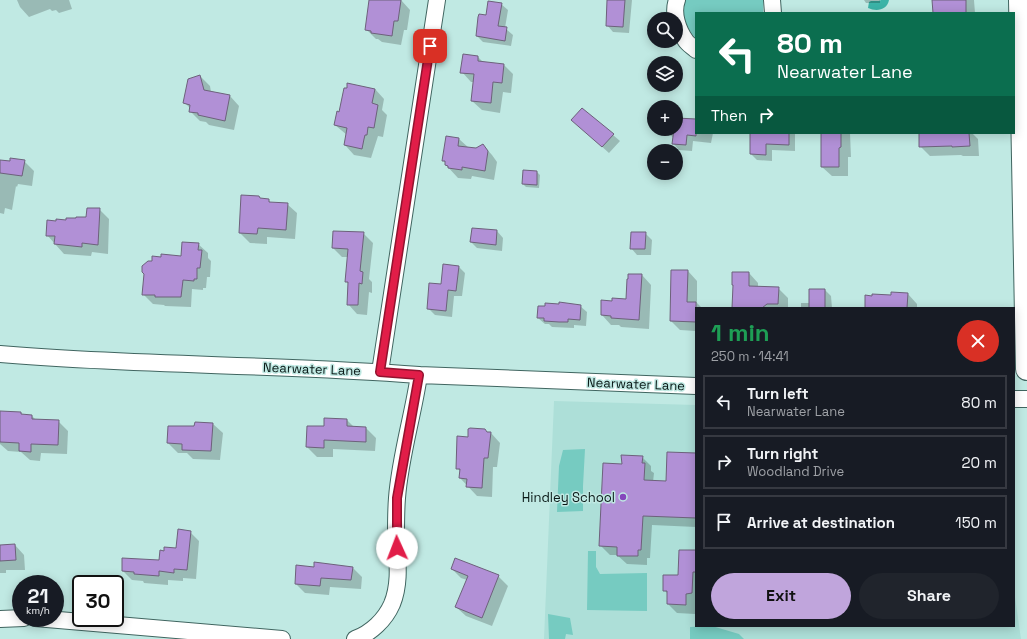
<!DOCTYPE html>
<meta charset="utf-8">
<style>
:root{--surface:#171b24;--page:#20242c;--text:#f1f3f6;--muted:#9ea1a6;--line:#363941;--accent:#c0a5dc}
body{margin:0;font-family:"Space Grotesk",sans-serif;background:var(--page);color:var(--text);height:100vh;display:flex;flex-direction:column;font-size:15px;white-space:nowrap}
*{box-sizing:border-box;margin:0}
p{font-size:13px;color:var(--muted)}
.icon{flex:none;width:22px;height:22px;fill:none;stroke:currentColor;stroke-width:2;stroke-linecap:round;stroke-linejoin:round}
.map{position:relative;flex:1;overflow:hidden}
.side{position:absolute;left:695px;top:307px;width:320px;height:320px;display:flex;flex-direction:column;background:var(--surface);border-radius:0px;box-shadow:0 2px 10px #0003}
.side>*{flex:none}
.top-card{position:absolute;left:695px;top:12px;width:320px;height:122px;border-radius:0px;box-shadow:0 2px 10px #0003;background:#0b6e4f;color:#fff;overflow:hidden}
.controls{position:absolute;left:647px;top:12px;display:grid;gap:8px}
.controls a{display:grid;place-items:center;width:36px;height:36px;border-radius:50%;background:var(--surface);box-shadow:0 2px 10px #0003;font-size:20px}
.speed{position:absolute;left:12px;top:575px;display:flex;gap:8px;font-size:20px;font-weight:700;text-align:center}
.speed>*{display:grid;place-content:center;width:52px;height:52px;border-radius:50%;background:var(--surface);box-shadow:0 2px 10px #0003;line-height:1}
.speed small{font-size:10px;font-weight:400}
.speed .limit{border:2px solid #111;border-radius:6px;background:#fff;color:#111}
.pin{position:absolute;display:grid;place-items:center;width:34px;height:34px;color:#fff;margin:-17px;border-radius:8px;box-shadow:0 2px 6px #0006}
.me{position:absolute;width:44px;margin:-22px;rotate:358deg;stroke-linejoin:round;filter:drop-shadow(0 0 3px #0008)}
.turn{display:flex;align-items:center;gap:14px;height:84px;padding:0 16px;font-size:18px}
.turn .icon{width:52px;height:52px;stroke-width:2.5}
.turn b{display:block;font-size:28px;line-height:34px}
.then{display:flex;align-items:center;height:38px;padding:0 16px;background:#0003;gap:8px;font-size:15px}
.round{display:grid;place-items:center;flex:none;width:42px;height:42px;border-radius:21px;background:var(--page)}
.summary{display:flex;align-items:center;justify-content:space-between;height:68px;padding:0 16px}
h1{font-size:24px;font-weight:700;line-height:30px;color:#1e9e55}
.cta{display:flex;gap:8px;margin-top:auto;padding:8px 16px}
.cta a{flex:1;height:46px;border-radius:24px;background:var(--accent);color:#111;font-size:16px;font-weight:700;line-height:46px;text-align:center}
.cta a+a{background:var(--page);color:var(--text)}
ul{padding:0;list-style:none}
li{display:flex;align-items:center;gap:12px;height:54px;margin:0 8px 6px;padding:0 8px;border:2px solid var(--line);border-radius:0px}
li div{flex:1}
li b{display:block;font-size:15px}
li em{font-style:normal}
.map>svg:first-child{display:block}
</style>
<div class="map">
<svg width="1027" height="639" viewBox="0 0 1027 639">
<rect width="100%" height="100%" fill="#c0e9e3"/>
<path fill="#addfd8" d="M 554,401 L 696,405 L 696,626 L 1014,626 L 1014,590 L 1021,639 L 544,639 Z"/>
<path fill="#76cbc1" d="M 685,0 L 763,0 L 763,13 L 696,13 L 696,39 C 687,28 680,14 685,0 Z
M 585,449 L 583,486 L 583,511 L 557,512 L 559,466 L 563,450 Z
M 588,551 L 596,551 L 596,567 L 600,574 L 647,573 L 647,611 L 587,610 Z
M 548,614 L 570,618 L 573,635 L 566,634 L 565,639 L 549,639 Z
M 712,626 L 739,634 L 744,639 L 690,639 L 690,627 Z"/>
<path fill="#3bb3a7" d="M 881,0 L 889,0 C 887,10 877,12 868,8 L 869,2 L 871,1 L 879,1 Z"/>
<path fill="#0003" d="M 17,0 L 69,0 L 72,9 L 59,13 L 56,10 L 52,11 L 50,9 L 29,17 L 20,7 Z
M 370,0 L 401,0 L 410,10 L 407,30 L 404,30 L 401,45 L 382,42 L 378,39 L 376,39 L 366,29 Z
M 608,0 L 632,0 L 629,33 L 613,32 L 607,25 Z
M 864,0 L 880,0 L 880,3 L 866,3 Z
M 933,0 L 974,0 L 975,13 L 934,13 Z
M 501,4 L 508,10 L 505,28 L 513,35 L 511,46 L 483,42 L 477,36 L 487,16 Z
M 478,57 L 483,62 L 504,65 L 513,74 L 511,93 L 503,92 L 500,113 L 482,110 L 472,101 L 474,82 L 471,82 L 462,72 Z
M 200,76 L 210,86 L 211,92 L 230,96 L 239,106 L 234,130 L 209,125 L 206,122 L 200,121 L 190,111 L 191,109 L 184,102 Z
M 375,89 L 384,99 L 382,110 L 387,115 L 383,137 L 378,136 L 371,158 L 354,155 L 345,145 L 347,135 L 335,125 L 340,113 Z
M 583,109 L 620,141 L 609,153 L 579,126 Z
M 676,119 L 696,120 L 696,133 L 713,133 L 711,143 L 693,141 L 692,151 L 679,150 L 673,143 L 674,138 L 666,132 L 667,129 L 676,129 Z
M 766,133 L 801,133 L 795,133 L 795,151 L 772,150 L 772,161 L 757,160 L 751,154 Z
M 822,133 L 850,133 L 851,157 L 848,157 L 848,176 L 832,176 L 822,167 Z
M 920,133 L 972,133 L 978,139 L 979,156 L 963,156 L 961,155 L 930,156 L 920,146 Z
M 459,139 L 469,148 L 476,150 L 483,145 L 492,155 L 497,162 L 494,180 L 472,176 L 471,179 L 458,178 L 446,165 L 446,163 L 443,161 Z
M 0,161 L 11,162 L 24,161 L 34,171 L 32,186 L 18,184 L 17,187 L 16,186 L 12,210 L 5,208 L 4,214 L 0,213 Z
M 524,171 L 537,172 L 540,175 L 539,188 L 526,187 L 523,184 Z
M 259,197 L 262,200 L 268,200 L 271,203 L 287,204 L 297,213 L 295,239 L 267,237 L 267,244 L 250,243 L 240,233 Z
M 99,209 L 109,219 L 108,254 L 92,252 L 91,256 L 64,254 L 47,235 L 67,221 L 87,218 Z
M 472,229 L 497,231 L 503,238 L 502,251 L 477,248 L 471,242 Z
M 363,233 L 373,243 L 369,279 L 372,282 L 372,293 L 369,292 L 367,315 L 357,314 L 348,304 L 349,285 L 346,281 L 348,257 L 342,257 L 333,248 Z
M 645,233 L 652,240 L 651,255 L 637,255 L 631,248 Z
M 198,244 L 208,253 L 208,258 L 211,261 L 210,277 L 207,277 L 206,288 L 203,288 L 203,290 L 192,289 L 191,307 L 165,306 L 164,305 L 153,304 L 143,294 L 182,257 Z
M 459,267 L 465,273 L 462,296 L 454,296 L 452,317 L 435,315 L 428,308 L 442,286 Z
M 688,271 L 697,281 L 697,303 L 702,308 L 696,308 L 696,331 L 680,330 L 671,321 Z
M 749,273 L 758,283 L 758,288 L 778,288 L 788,298 L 788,308 L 733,308 Z
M 642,275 L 651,285 L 649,329 L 621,327 L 619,325 L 611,325 L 602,315 L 602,301 L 612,302 L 627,300 Z
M 825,290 L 831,296 L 832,308 L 801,308 L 801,303 L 810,303 Z
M 908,294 L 917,304 L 917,308 L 866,308 L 892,296 Z
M 580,306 L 587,312 L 586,326 L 574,325 L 574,328 L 552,327 L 549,324 L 545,324 L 538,318 Z
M 0,412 L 21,413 L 23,415 L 32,416 L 36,420 L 58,421 L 68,431 L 67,454 L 41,453 L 40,461 L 30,460 L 21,452 L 8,451 L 0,444 Z
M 347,420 L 354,427 L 366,428 L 376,438 L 375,451 L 333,449 L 333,457 L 317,457 L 307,447 L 325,427 Z
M 196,423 L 213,424 L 223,433 L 220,460 L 193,459 L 187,453 L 178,453 L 168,443 L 195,427 Z
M 488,433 L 491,433 L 500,443 L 497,467 L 493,467 L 492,497 L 477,496 L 460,478 L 461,472 L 457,468 L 469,438 Z
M 696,454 L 696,527 L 652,525 L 650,558 L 647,558 L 647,565 L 627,564 L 617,555 L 610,555 L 600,545 L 623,465 L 642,457 L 651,466 L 651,471 L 654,473 L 653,482 L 667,482 Z
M 190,532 L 199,541 L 196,579 L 183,578 L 183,581 L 168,580 L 168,585 L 144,583 L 143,581 L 132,580 L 123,571 L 160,561 L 165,552 L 177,549 Z
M 15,545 L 24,555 L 25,570 L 6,570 L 6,573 L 0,573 L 0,546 Z
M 696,551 L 695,614 L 677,613 L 668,604 L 668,594 L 664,590 L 679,576 Z
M 352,567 L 362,577 L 361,589 L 330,587 L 329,595 L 305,593 L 296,584 L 314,568 Z
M 452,569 L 498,576 L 508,586 L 492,626 L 466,616 L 456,607 L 467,580 L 461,578 Z"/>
<path fill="#b190d6" stroke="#6d617b" d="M 369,0 L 401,0 L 398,21 L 394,21 L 392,36 L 371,33 L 371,31 L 365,30 Z
M 607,0 L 625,0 L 623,27 L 606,26 Z
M 932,0 L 966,0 L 966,13 L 933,13 Z
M 488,1 L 502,3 L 498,26 L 507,27 L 505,41 L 476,36 L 478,17 L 479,14 L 486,15 Z
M 463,54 L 478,56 L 478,61 L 504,64 L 502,83 L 493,82 L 491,103 L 471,101 L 474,74 L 460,73 Z
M 200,75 L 204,90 L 230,95 L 225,121 L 198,115 L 198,113 L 189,112 L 190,105 L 183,103 L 188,79 Z
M 347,83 L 375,89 L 372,103 L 378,105 L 374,128 L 368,127 L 367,135 L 365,135 L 364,139 L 362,149 L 344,145 L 347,128 L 334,125 L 337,111 L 339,112 L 344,88 L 347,88 Z
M 582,108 L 614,134 L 602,147 L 571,120 Z
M 676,118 L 696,119 L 696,136 L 687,135 L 686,145 L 672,144 L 674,129 L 676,129 Z
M 750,133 L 789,133 L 789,145 L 766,144 L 766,155 L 750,154 Z
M 821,133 L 841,133 L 841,147 L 839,148 L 839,167 L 821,167 Z
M 919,133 L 969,133 L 970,146 L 952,147 L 952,146 L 919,147 Z
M 446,136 L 459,138 L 458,146 L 476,148 L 483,144 L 488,151 L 485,171 L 462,167 L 462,170 L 448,168 L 448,166 L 445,165 L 445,161 L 442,161 Z
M 10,158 L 25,160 L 22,176 L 0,173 L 0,160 L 10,161 Z
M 523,170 L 537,171 L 537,185 L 522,184 Z
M 241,195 L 259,196 L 260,198 L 269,199 L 269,202 L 288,203 L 286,230 L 258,228 L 257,234 L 239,233 Z
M 87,208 L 100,208 L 98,245 L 82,243 L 82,247 L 54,244 L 55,236 L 46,236 L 47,220 L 56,221 L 56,219 L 66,220 L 66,218 L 76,218 L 76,217 L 86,217 Z
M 472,228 L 497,230 L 496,245 L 470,242 Z
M 333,231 L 364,232 L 360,271 L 363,272 L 362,284 L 359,283 L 358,305 L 347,305 L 348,282 L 345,282 L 348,249 L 332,248 Z
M 631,232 L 646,232 L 645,249 L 630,249 Z
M 182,242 L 199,243 L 198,250 L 202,250 L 200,268 L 197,268 L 197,279 L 194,279 L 194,281 L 183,280 L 181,297 L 155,297 L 155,295 L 142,295 L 144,274 L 142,272 L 142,266 L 148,261 L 152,261 L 152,256 L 161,257 L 161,254 L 181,256 Z
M 443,264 L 459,266 L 456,291 L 448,290 L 446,311 L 427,309 L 429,283 L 441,284 Z
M 671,270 L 688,270 L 687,302 L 696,302 L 696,322 L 670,321 Z
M 732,272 L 749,272 L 749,286 L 779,287 L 778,304 L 767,304 L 762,308 L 732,308 L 733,285 L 732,285 Z
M 628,274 L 642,274 L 639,320 L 611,318 L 611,316 L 601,315 L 601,300 L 612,301 L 612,298 L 626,299 L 627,279 L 628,279 Z
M 809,289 L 825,289 L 825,308 L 809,308 Z
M 891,292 L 908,293 L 907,308 L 865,308 L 865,295 L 872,296 L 872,294 L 891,295 Z
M 559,302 L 581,305 L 580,320 L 568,319 L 568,322 L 559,322 L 544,321 L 544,318 L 537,318 L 538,306 L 545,306 L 545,303 L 559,304 Z
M 0,411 L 21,412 L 21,414 L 32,415 L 32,419 L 59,420 L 58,445 L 31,444 L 31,452 L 19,451 L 19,443 L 0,442 Z
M 324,418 L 347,419 L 347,426 L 366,427 L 366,442 L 324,440 L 324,448 L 306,447 L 307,426 L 324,426 Z
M 195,422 L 213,423 L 211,451 L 182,450 L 182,444 L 167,443 L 168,426 L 194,426 Z
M 470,428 L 485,429 L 487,432 L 491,432 L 488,458 L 484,458 L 482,488 L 466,487 L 467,479 L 459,478 L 460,469 L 456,469 L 457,436 L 468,437 L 468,429 Z
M 667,452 L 696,453 L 696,518 L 643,516 L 641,550 L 638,550 L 638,556 L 617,556 L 617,547 L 599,546 L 603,463 L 622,464 L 621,455 L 643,456 L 642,463 L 645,463 L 644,480 L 666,481 Z
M 178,529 L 191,531 L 187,570 L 174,569 L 174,573 L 159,571 L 159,576 L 134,574 L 134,572 L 122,571 L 122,558 L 159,560 L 160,550 L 164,551 L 164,547 L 176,548 Z
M 15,544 L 16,560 L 0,561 L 0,545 Z
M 679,550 L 696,550 L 696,572 L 693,572 L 692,593 L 686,594 L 686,605 L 667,604 L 667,591 L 663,591 L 663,575 L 678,575 Z
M 455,558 L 499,575 L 482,618 L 455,607 L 468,576 L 451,569 Z
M 314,562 L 353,567 L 351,580 L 321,578 L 320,586 L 295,584 L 296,565 L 314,567 Z"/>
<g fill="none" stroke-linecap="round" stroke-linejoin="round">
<defs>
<path id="minor" d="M 677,0 C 672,13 678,30 686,41 C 688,44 693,47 696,50
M 772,0 L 773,13
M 0,354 C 139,366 280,364 419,375 L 696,386
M 380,372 L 437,0
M 1014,399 L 1027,399
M 35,618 L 282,639
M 0,619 L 24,618
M 355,639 C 371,633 385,620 392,604 C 401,582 397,559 396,535 C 396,523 396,510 397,498 C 400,457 413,416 419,375"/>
<path id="primary" d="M 1020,0 L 1027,369"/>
</defs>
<use href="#minor" stroke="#406560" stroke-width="18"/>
<use href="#primary" stroke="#406560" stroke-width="24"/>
<use href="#minor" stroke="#fff" stroke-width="16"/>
<use href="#primary" stroke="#fff" stroke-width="22"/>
</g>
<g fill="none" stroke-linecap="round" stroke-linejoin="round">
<defs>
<path id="route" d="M 397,548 L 397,498 L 419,375 L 380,372 L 430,46"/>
</defs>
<use href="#route" stroke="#92132f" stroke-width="10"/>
<use href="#route" stroke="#e11d48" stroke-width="7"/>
</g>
<circle fill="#8546bc" stroke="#c0e9e3" stroke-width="1.5" cx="623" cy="497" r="4"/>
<g text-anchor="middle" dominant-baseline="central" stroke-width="3" stroke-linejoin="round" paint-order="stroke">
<g font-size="13" fill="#091816" stroke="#c0e9e3">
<text transform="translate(312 369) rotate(2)">Nearwater Lane</text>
<text transform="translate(636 384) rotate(2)">Nearwater Lane</text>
</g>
<g font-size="13" fill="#091816" stroke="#c0e9e3" text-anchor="end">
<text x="615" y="497">Hindley School</text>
</g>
</g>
</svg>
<div class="controls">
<a><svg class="icon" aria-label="search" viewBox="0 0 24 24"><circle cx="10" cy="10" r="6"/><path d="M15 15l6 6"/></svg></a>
<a><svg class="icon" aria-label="layers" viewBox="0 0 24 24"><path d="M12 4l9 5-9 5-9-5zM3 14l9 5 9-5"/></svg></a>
<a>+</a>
<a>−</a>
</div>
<div class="speed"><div>21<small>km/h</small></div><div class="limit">30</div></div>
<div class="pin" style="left:430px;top:46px;background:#d93025"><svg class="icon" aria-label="arrive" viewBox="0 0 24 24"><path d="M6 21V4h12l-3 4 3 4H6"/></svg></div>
<svg class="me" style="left:397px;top:548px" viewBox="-20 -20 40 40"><circle r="19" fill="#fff"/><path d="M0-13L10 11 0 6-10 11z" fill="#e11d48"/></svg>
<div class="top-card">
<div class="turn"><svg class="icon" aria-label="left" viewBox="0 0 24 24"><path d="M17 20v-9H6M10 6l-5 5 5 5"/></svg><div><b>80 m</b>Nearwater Lane</div></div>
<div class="then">Then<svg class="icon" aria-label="right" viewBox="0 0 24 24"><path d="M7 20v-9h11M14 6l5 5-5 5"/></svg></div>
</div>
<section class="side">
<div class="summary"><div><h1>1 min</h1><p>250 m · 14:41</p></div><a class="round" style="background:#d93025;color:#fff"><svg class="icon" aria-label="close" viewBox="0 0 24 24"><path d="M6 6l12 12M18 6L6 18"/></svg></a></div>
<ul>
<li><svg class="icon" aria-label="left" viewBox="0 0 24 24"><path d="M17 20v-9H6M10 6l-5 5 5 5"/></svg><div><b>Turn left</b><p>Nearwater Lane</p></div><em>80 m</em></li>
<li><svg class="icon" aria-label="right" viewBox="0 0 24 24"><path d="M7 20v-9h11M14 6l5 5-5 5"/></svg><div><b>Turn right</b><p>Woodland Drive</p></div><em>20 m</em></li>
<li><svg class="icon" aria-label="arrive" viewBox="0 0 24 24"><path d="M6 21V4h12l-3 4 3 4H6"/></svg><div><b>Arrive at destination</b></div><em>150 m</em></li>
</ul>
<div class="cta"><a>Exit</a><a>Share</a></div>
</section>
</div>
